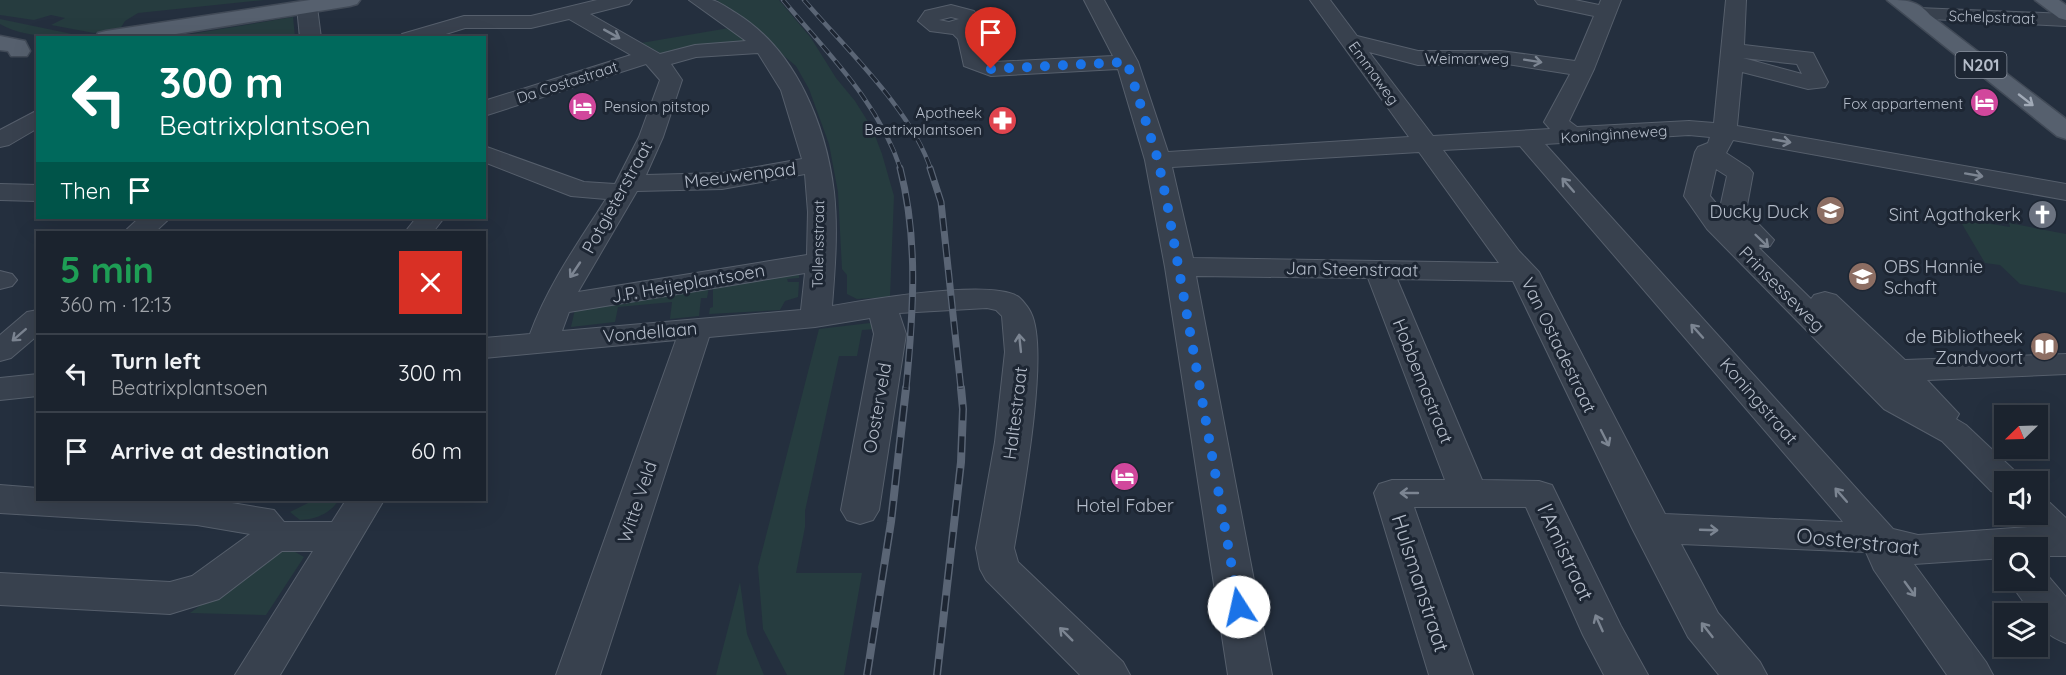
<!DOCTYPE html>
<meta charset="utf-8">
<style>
:root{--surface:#1b232e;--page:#242b36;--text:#f1f3f6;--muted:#a0a4aa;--line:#39404a}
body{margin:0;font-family:Quicksand,sans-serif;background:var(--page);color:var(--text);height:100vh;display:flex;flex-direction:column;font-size:22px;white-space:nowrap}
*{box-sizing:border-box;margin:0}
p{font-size:20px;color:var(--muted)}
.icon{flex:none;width:33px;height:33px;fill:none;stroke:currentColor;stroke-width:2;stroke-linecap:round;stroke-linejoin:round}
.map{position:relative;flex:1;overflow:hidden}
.sheet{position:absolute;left:36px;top:231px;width:450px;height:270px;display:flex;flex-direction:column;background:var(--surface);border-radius:0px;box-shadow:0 6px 24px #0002,0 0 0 2px var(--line)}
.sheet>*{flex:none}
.top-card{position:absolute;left:36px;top:36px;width:450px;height:183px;border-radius:0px;box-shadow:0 6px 24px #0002,0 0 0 2px var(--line);background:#00695c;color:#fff;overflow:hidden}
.needle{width:39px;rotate:247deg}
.controls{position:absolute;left:1994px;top:405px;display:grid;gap:12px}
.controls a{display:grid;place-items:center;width:54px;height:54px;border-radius:0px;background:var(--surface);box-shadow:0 6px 24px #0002,0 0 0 2px var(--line);font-size:30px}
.pin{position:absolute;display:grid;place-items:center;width:51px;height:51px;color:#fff;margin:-62px -26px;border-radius:50% 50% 50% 0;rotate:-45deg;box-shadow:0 0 6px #0007}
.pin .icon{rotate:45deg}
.me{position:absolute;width:66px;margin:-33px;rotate:350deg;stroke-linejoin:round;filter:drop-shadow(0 0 4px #0008)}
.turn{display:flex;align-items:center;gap:21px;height:126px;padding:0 24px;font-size:27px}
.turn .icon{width:78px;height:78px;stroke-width:2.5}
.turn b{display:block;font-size:42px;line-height:51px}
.then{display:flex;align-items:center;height:57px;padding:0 24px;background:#0003;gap:12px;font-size:22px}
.round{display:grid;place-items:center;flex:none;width:63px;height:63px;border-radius:0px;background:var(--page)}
.summary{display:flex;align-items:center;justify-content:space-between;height:102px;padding:0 24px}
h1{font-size:36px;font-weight:700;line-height:45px;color:#1e9e55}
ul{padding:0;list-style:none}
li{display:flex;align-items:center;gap:18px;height:78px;padding:0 24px;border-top:2px solid var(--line)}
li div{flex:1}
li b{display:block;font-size:22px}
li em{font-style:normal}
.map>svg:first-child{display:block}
</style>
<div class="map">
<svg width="2066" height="675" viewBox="0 0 2066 675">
<rect width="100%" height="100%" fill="#242f3e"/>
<path fill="#263c3f" d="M 0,0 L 264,0 L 138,13 L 125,21 L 120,29 L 94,33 L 51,25 L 65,18 L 51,15 L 34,20 L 0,15 Z
M 717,0 L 779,0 L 811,38 L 836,78 L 855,101 L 872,128 L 882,154 L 894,196 L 890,297 L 857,299 L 847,294 L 847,275 L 842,269 L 838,192 L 829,144 L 809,89 L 796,66 Z
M 293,17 L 295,37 L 173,37 Z
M 0,19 L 72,34 C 47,38 22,36 0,24 Z
M 729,28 L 742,37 L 746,45 L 662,54 L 641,43 Z
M 1959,219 L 2010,227 L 2009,223 L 2066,234 L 2066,293 L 2020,284 L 2000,265 L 1985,263 Z
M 799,268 L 799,278 L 787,279 L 788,282 L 799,282 L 798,297 L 785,301 L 780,310 L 709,314 L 710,308 L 713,307 L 713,282 Z
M 710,282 L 707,298 L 701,298 L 699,316 L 670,319 L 672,302 L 618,307 L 615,322 L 571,327 L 576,305 Z
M 870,323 L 876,329 L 862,330 L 857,356 L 839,356 L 805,511 L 805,527 L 796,573 L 862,573 L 844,675 L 787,675 L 763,629 L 758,567 L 819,329 Z
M 314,500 L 339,500 C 329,514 317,519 300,520 L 290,512 Z
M 290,549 L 304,557 L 266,615 L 190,613 L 273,552 Z
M 740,582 L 747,634 L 764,675 L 716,675 Z"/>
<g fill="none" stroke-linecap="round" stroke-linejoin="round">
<defs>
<path id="minor" d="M 597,0 L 632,0 L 629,4 L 590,14 L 660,54 L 695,45 L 746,41 L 689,0 C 696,0 705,0 712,0 C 720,2 729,9 736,13 C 796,50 826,125 834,192 C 838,230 835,268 832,306 C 867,300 987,279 1017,296 C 1021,298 1029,308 1031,313 C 1050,351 1022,501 1014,548 L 1018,562 L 1123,662 L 1130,675 L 1080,675 L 986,580 L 980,569 L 976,548 L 995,442 L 1005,352 L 1002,316 L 996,310 L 987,308 L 899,313 L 906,334 L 879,510 L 873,520 L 860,524 L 847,520 L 841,510 L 874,334 L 870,318 L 815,327 L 709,337 L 600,675 L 556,675 L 676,340 L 484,358 L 484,338 L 530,334 C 548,285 578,243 606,199 L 571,196 L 484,162 L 484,146 L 584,182 L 615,184 L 639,137 L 660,80 L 646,64 L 484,116 L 484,101 L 631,55 L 569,19 L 531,28 L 465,28 L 433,38 L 399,38 L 402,34 L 464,16 L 531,16 ZM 758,53 L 781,90 L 802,159 L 722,173 L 646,175 L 663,137 L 682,80 L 671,64 L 696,57 ZM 805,174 L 808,212 L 807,255 L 578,292 L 637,191 L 722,189 ZM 805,273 L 801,310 L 562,331 L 569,312 Z
M 1084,0 L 1104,0 L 1138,62 L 1168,152 L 1409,137 L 1310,0 L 1330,0 L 1357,36 L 1418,51 L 1501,51 L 1575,61 L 1594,16 L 1538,4 L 1535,0 L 1575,0 L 1599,5 L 1601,0 L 1621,0 L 1594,69 L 1569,121 L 1577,127 L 1689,121 L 1714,123 L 1726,0 L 1746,0 L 1744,45 L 1813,53 L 1828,82 L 1825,87 L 1808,89 L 1742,72 L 1737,126 L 2066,184 L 2066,200 L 1733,140 L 1726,153 L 1749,168 L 1753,173 L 1746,211 L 1774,240 L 1770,246 L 1759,248 L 1811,299 L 1814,295 L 1825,292 L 1836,295 L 1905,360 L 2066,354 L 2066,374 L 1927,380 L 1959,414 L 1956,419 L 1966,425 L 2017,473 L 2022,482 L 2004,482 L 2004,495 L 1991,491 L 1942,441 L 1884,409 L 1707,229 L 1684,196 L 1695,152 L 1698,147 L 1708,143 L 1710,137 L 1689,135 L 1545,144 L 1893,529 L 1918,535 L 2028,527 L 2019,514 L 2037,514 L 2037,499 L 2050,503 L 2066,518 L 2066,556 L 2037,556 L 2037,548 L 2004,548 L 2004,558 L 1914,564 L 1986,662 L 1993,675 L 1947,675 L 1874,570 L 1866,552 L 1681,544 L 1718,613 L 1760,662 L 1767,675 L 1719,675 L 1688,637 L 1632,528 L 1513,281 L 1397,279 L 1482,480 L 1539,481 L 1552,485 L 1621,626 L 1648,675 L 1604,675 L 1583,635 L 1526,507 L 1414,507 L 1473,675 L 1429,675 L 1374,493 L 1379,484 L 1392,480 L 1445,480 L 1368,278 L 1196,276 L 1272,675 L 1228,675 L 1165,267 L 1145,160 L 1118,69 L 991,76 L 964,66 L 958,39 L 953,34 L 930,31 L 918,21 L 925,11 L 951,5 L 974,11 L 980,20 L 971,29 L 978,38 L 982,57 L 994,62 L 1113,56 ZM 951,17 L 959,19 L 949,22 L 939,20 ZM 1369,52 L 1418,65 L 1501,63 L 1570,74 L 1544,122 L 1550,129 L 1433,136 ZM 1743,58 L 1797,64 L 1802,74 ZM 1520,146 L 1840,518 L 1843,522 L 1665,514 L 1539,272 L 1519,251 L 1443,150 ZM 1419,152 L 1499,263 L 1193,258 L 1172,167 ZM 1716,169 L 1727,176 L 1720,208 L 1710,196 Z
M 307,1 L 314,3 L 317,7 L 321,38 L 300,38 L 297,7 L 300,3 Z
M 1918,8 L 2066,14 L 2066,26 L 1911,18 L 1908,14 L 1911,10 Z
M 38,110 L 38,128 L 9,145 L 0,147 L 0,130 Z
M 0,184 L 38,185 L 38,201 L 0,200 Z
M 139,218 L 170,218 L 155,232 L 124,232 Z
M 416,218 L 444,218 L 433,232 L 405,232 Z
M 0,271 L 12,274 L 17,280 L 12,286 L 0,289 Z
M 38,310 L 38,335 L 11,358 L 0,361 L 0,335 L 27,312 Z
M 38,374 L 38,396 L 0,400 L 0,378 Z
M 0,485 L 38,488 L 38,500 L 214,500 L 274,510 L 284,522 L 332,522 L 346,500 L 384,500 L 280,675 L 235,675 L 313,551 L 282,551 L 219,599 L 170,614 L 0,605 L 0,573 L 170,582 L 192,576 L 250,534 L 197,525 L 0,513 Z
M 2037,567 L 2042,569 L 2066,597 L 2066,643 C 2053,638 2037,629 2037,614 L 2032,614 L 2008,580 L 2037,580 Z"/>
<path id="major" d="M 310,0 L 360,0 L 357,4 L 350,6 L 151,38 L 95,38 L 98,33 L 106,31 Z
M 1887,0 C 1906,0 1917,0 1930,15 L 2066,119 L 2066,139 L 2057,136 Z
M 2035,0 L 2059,0 L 2066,5 L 2066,20 L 2059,18 Z
M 0,36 L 25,41 L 30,51 L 27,56 L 11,56 L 8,51 L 0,50 Z"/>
</defs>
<use href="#minor" stroke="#565f6c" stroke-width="2"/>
<use href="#major" stroke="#414a57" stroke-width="3"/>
<use href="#minor" fill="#38414e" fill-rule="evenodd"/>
<use href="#major" fill="#56606e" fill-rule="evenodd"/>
<defs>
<path id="rail-far2" d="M 783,0 C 828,54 878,101 901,170
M 804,0 C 845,48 912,110 931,170"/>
<path id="rail-far1" d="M 900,168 C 919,242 913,315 906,389
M 930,168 L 941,202 L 961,389"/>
<path id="rail" d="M 867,675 L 891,522 L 906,388
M 937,675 L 961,462 L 963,409 L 961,388"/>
</defs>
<use href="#rail-far2" stroke="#5a6575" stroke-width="4.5"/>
<use href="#rail-far1" stroke="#5a6575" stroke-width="7"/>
<use href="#rail" stroke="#5a6575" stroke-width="8"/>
<use href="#rail-far2" stroke="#1d2633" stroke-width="3" stroke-dasharray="10" stroke-linecap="butt"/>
<use href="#rail-far1" stroke="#1d2633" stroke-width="4.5" stroke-dasharray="13" stroke-linecap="butt"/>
<use href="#rail" stroke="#1d2633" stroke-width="5" stroke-dasharray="16" stroke-linecap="butt"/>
</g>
<defs><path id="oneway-shaft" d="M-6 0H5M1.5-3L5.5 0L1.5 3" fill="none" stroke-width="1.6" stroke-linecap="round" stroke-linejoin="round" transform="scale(1.5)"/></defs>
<g stroke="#7c8592">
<use href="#oneway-shaft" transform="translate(612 34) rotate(29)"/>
<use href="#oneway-shaft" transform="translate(1533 61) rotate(9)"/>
<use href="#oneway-shaft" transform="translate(1782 141) rotate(10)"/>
<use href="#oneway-shaft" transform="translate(1974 175) rotate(10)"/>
<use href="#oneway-shaft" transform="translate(1568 185) rotate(-131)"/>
<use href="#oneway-shaft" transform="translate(1762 241) rotate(44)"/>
<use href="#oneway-shaft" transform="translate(575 270) rotate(124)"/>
<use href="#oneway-shaft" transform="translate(1697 331) rotate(-132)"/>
<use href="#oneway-shaft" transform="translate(19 335) rotate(139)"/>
<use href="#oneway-shaft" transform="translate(1020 343) rotate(-96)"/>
<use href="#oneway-shaft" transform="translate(1605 438) rotate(63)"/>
<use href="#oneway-shaft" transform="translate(1409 493) rotate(180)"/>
<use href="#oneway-shaft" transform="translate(1841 495) rotate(-131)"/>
<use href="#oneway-shaft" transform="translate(1709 530) rotate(2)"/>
<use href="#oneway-shaft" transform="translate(1910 589) rotate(54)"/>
<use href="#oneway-shaft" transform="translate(1599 623) rotate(-114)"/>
<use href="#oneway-shaft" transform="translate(1707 630) rotate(-128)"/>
<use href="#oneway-shaft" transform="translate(1066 634) rotate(-135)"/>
</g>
<use stroke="#a1aab7" href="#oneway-shaft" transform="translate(2026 100) rotate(38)"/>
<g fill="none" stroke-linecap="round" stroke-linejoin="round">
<path stroke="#1a73e8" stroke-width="10" stroke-dasharray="0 18" d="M 991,69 L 1127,62 L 1158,160 L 1167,203 L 1239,607"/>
</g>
<defs>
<symbol id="hotel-disc" viewBox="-11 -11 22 22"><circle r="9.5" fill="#d1479c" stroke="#1d2633"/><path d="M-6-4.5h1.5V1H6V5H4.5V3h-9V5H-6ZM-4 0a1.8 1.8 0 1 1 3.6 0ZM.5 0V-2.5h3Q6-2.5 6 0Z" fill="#fff"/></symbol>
<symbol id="pharmacy-disc" viewBox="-11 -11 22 22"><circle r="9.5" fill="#e0444e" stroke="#1d2633"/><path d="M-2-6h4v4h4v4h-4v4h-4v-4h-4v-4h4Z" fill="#fff"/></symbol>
<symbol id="school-disc" viewBox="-11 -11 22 22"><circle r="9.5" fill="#8d6e63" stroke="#1d2633"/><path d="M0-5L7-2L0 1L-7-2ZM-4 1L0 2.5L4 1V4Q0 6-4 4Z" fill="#fff"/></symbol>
<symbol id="church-disc" viewBox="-11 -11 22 22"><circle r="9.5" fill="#6b7280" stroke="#1d2633"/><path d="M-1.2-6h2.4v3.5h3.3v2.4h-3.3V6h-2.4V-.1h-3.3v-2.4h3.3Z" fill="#fff"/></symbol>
<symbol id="library-disc" viewBox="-11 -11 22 22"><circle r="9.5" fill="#8d6e63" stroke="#1d2633"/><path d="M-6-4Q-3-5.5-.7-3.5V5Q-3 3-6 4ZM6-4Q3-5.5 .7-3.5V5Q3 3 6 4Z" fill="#fff"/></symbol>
</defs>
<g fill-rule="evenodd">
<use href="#hotel-disc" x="1968" y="86" width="33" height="33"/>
<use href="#hotel-disc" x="566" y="90" width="33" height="33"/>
<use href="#pharmacy-disc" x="986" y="104" width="33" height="33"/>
<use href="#school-disc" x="1814" y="194" width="33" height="33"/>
<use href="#church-disc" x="2026" y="198" width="33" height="33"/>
<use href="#school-disc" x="1846" y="260" width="33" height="33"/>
<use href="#library-disc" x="2028" y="330" width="33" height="33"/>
<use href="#hotel-disc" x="1108" y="460" width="33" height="33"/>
</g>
<g text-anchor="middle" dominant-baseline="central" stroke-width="6" stroke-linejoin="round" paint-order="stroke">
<g font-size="15" fill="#b4bcc9" stroke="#1d2633">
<text transform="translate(1992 17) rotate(2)">Schelpstraat</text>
<text x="1467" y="58">Weimarweg</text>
<text transform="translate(1374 73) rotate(54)">Emmaweg</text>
<text transform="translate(567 82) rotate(-18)">Da Costastraat</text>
<text transform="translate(1614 134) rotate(-4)">Koninginneweg</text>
<text transform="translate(818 244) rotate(-89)">Tollensstraat</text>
</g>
<g font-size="15" fill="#b4bcc9" stroke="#1d2633" text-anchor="end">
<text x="1963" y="103">Fox appartement</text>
<text x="604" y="106" text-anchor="start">Pension pitstop</text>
<text x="982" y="112">Apotheek<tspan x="982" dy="17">Beatrixplantsoen</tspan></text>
</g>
<rect fill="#1d2633" stroke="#878f9c" stroke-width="1.5" x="1955.5" y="52" width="51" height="26" rx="4.5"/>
<g font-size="16" font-weight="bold" fill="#b4bcc9">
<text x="1981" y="65">N201</text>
</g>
<g font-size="18" fill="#b4bcc9" stroke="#1d2633">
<text transform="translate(740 175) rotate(-7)">Meeuwenpad</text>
<text transform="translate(617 197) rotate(-61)">Potgieterstraat</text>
<text transform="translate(1352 269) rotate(1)">Jan Steenstraat</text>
<text transform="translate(688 283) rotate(-10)">J.P. Heijeplantsoen</text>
<text transform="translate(1782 289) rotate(45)">Prinsesseweg</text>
<text transform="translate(650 332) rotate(-5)">Vondellaan</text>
<text transform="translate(1559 345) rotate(64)">Van Ostadestraat</text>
<text transform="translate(1423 381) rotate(68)">Hobbemastraat</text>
<text transform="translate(1759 401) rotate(49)">Koningstraat</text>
<text transform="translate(877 408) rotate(-80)">Oosterveld</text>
<text transform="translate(1015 413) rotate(-83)">Haltestraat</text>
<text transform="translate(637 502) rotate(-71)">Witte Veld</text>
</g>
<g font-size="18" fill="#b4bcc9" stroke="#1d2633" text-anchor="end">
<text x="1809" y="211">Ducky Duck</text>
<text x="2021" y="214">Sint Agathakerk</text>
<text x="1884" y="266" text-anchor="start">OBS Hannie<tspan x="1884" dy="21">Schaft</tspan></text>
<text x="2023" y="336">de Bibliotheek<tspan x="2023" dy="21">Zandvoort</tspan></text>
<text x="1125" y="505" text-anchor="middle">Hotel Faber</text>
</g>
<g font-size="21" fill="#b4bcc9" stroke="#1d2633">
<text transform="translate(1858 541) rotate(6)">Oosterstraat</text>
<text transform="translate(1566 552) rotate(65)">l'Amistraat</text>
<text transform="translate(1421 583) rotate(72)">Hulsmanstraat</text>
</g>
</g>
</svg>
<div class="controls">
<a><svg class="needle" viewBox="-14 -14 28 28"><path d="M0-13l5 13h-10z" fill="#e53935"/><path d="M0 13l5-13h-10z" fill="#a0a4aa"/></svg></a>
<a><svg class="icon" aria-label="sound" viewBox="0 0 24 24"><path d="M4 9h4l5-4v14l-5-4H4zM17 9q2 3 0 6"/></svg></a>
<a><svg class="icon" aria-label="search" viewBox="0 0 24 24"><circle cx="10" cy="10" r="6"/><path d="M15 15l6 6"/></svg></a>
<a><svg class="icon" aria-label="layers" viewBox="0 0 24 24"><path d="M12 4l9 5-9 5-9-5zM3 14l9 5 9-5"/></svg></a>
</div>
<div class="pin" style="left:991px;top:69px;background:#d93025"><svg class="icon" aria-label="arrive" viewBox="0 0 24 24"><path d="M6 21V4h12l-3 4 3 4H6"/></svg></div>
<svg class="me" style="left:1239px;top:607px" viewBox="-20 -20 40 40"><circle r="19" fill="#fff"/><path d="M0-13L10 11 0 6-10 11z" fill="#1a73e8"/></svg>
<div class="top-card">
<div class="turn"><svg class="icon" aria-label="left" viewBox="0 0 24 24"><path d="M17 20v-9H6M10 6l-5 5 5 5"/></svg><div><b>300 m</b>Beatrixplantsoen</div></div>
<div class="then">Then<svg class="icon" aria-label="arrive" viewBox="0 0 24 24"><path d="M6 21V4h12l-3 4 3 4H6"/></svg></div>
</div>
<section class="sheet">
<div class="summary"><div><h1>5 min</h1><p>360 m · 12:13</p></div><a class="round" style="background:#d93025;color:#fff"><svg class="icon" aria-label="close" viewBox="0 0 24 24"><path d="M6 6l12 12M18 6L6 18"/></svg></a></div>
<ul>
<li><svg class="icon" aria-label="left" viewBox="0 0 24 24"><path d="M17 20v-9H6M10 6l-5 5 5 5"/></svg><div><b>Turn left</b><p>Beatrixplantsoen</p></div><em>300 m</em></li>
<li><svg class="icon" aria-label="arrive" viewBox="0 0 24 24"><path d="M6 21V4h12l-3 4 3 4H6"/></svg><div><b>Arrive at destination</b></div><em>60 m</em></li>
</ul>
</section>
</div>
